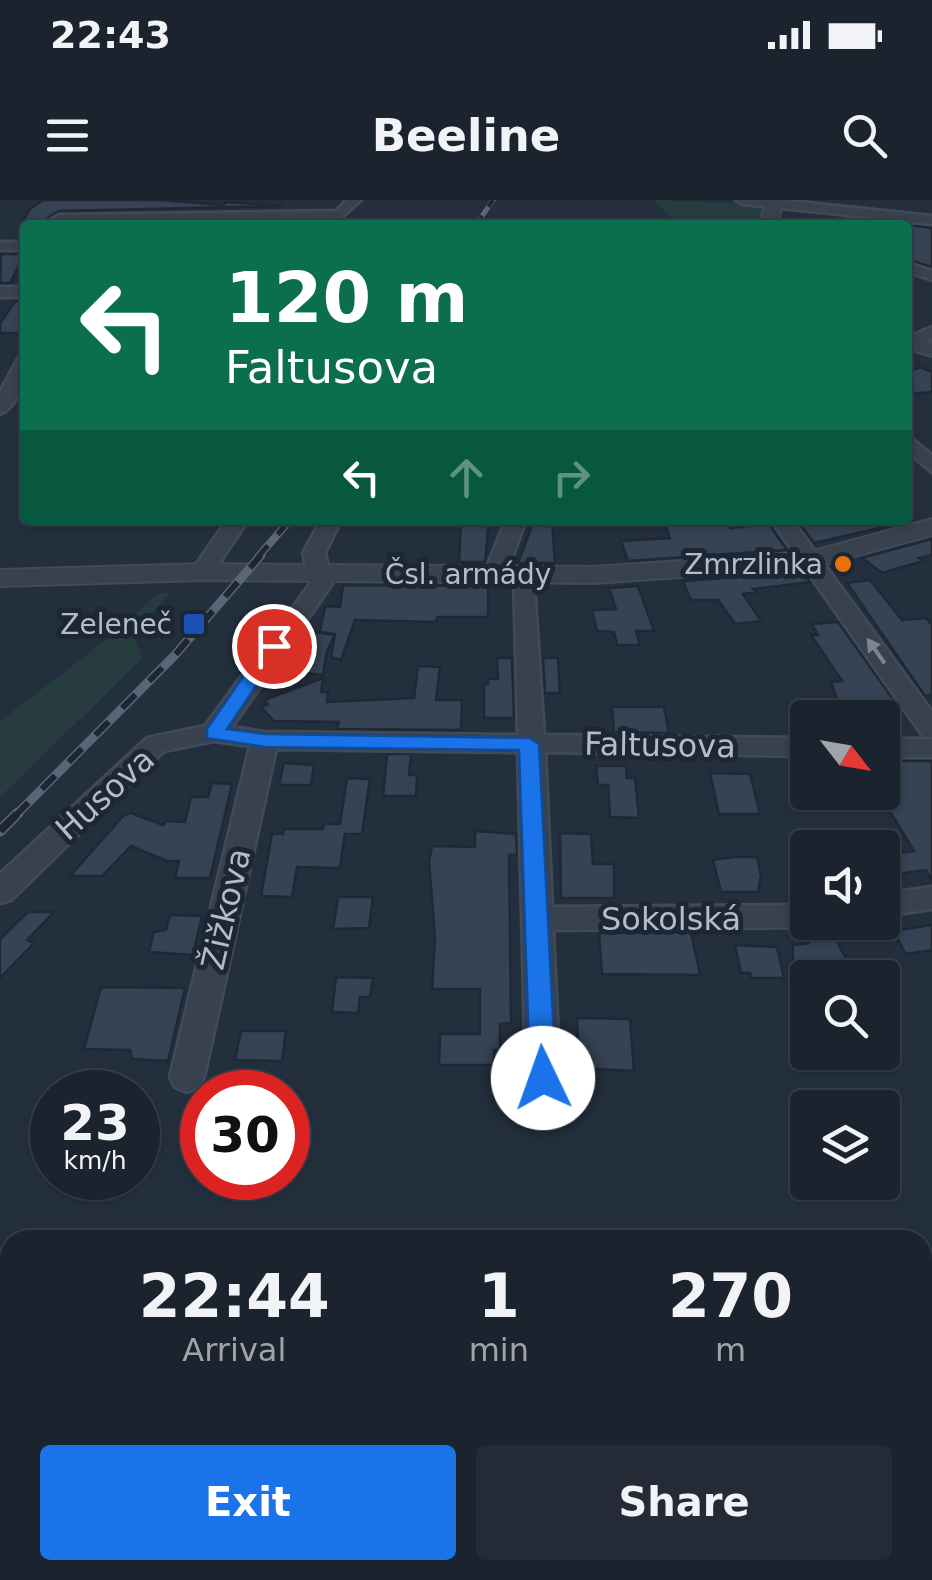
<!DOCTYPE html>
<meta charset="utf-8">
<style>
:root{--surface:#1b232e;--page:#242b36;--text:#f1f3f6;--muted:#a0a4aa;--line:#39404a;--accent:#1a73e8}
body{margin:0;font-family:"DejaVu Sans",sans-serif;background:var(--page);color:var(--text);height:100vh;display:flex;flex-direction:column;font-size:38px;white-space:nowrap}
*{box-sizing:border-box;margin:0}
p{font-size:32px;color:var(--muted)}
.icon{flex:none;width:55px;height:55px;fill:none;stroke:currentColor;stroke-width:2;stroke-linecap:round;stroke-linejoin:round}
.map{position:relative;flex:1;overflow:hidden}
.drawer{position:absolute;left:0px;top:1030px;width:932px;height:350px;display:flex;flex-direction:column;background:var(--surface);border-radius:30px 30px 0 0;box-shadow:0 2px 8px #0004,0 0 0 2px var(--line)}
.drawer>*{flex:none}
.guide{position:absolute;left:20px;top:20px;width:892px;height:305px;border-radius:10px;box-shadow:0 2px 8px #0004,0 0 0 2px var(--line);background:#0b6e4f;color:#fff;overflow:hidden}
.needle{width:65px;rotate:121deg}
.tools{position:absolute;left:790px;top:500px;display:grid;gap:20px}
.tools a{display:grid;place-items:center;width:110px;height:110px;border-radius:10px;background:var(--surface);box-shadow:0 2px 8px #0004,0 0 0 2px var(--line);font-size:50px}
.speed{position:absolute;left:30px;top:870px;display:flex;gap:20px;font-size:50px;font-weight:700;text-align:center}
.speed>*{display:grid;place-content:center;width:130px;height:130px;border-radius:50%;background:var(--surface);box-shadow:0 2px 8px #0004,0 0 0 2px var(--line);line-height:1}
.speed small{font-size:25px;font-weight:400}
.speed .limit{border:15px solid #d22;background:#fff;color:#111}
.pin{position:absolute;display:grid;place-items:center;width:85px;height:85px;color:#fff;margin:-42px;border:5px solid #fff;border-radius:50%;box-shadow:0 2px 10px #0007}
.me{position:absolute;width:110px;margin:-55px;rotate:357deg;stroke-linejoin:round;filter:drop-shadow(0 0 8px #0008)}
.turn{display:flex;align-items:center;gap:35px;height:210px;padding:0 40px;font-size:45px}
.turn .icon{width:130px;height:130px;stroke-width:2.5}
.turn b{display:block;font-size:70px;line-height:85px}
.lanes{display:flex;align-items:center;height:95px;padding:0 40px;background:#0003;justify-content:center;gap:50px;direction:ltr}
.lanes .off{opacity:.35}
.eta{display:flex;justify-content:space-evenly;align-items:center;height:170px;text-align:center}
.eta b{font-size:60px;font-weight:700;line-height:70px}
.cta{display:flex;gap:20px;margin-top:auto;padding:20px 40px}
.cta a{flex:1;height:115px;border-radius:10px;background:var(--accent);color:#fff;font-size:40px;font-weight:700;line-height:115px;text-align:center}
.cta a+a{background:var(--page);color:var(--text)}
.status{display:flex;justify-content:space-between;align-items:center;height:70px;padding:0 50px;background:var(--surface);direction:ltr}
.status svg{height:28px;fill:currentColor}
header{display:flex;justify-content:space-between;align-items:center;height:130px;padding:0 40px;background:var(--surface);font-size:45px;font-weight:700}
.map>svg:first-child{display:block}
</style>
<div class="status"><b>22:43</b><svg viewBox="0 0 49 12"><path d="M0 12V9h3v3zM5 12V6h3v6zM10 12V3h3v9zM15 12V0h3v12zM26 1h20v11H26zM47 4h2v5h-2z"/></svg></div>
<header><svg class="icon" aria-label="menu" viewBox="0 0 24 24"><path d="M4 6h16M4 12h16M4 18h16"/></svg>Beeline<svg class="icon" aria-label="search" viewBox="0 0 24 24"><circle cx="10" cy="10" r="6"/><path d="M15 15l6 6"/></svg></header>
<div class="map">
<svg width="932" height="1380" viewBox="0 0 932 1380">
<rect width="100%" height="100%" fill="#242f3e"/>
<path fill="#263c3f" d="M 654,0 L 763,4 L 756,25 L 679,25 Z
M 158,393 L 170,393 L 134,435 L 142,459 L 0,597 L 0,521 L 119,430 Z"/>
<path fill="#364354" stroke="#1f2835" stroke-width="2.5" d="M 43,0 L 161,0 L 223,5 L 227,2 L 283,6 L 59,11 L 48,18 L 55,25 L 20,25 L 30,9 Z
M 908,25 L 932,28 L 932,67 L 908,60 Z
M 1,54 L 25,54 L 10,83 L 0,83 Z
M 15,101 L 25,101 L 25,133 L 0,133 L 0,124 Z
M 920,167 L 932,172 L 932,192 L 908,194 L 908,172 Z
M 461,320 L 489,320 L 485,362 L 459,362 Z
M 534,320 L 552,320 L 555,363 L 518,363 Z
M 914,320 L 814,343 L 798,321 L 813,320 Z
M 727,321 L 731,328 L 769,324 L 787,350 L 628,361 L 621,341 L 670,338 L 665,325 Z
M 932,339 L 932,355 L 919,358 L 923,361 L 882,373 L 862,358 Z
M 803,372 L 810,382 L 753,389 L 756,392 L 743,394 L 761,421 L 735,424 L 718,400 L 691,400 L 683,381 Z
M 870,380 L 902,420 L 926,418 L 932,425 L 932,495 L 925,496 L 847,383 Z
M 343,385 L 488,386 L 488,417 L 437,417 L 436,422 L 355,420 L 341,460 L 331,457 L 335,434 L 320,432 L 325,406 L 340,407 Z
M 638,386 L 654,431 L 636,431 L 640,445 L 617,445 L 614,432 L 597,431 L 592,410 L 616,409 L 609,388 Z
M 838,422 L 898,506 L 886,508 L 889,518 L 843,518 L 831,482 L 842,481 L 811,435 L 818,435 L 812,424 Z
M 307,431 L 335,435 L 327,451 L 323,475 L 283,470 Z
M 497,458 L 512,458 L 514,518 L 484,518 L 484,484 L 488,484 L 488,479 L 498,479 Z
M 543,458 L 558,458 L 560,493 L 545,493 Z
M 418,466 L 440,467 L 436,500 L 462,500 L 461,530 L 337,529 L 339,522 L 274,521 L 261,507 L 268,504 L 264,500 L 323,478 L 321,492 L 328,492 L 327,502 L 414,498 Z
M 612,507 L 664,507 L 669,533 L 614,532 Z
M 387,554 L 411,554 L 409,575 L 417,575 L 416,596 L 383,596 Z
M 888,561 L 932,561 L 932,680 L 926,670 L 882,676 L 882,655 L 914,651 L 878,592 L 899,592 Z
M 284,563 L 314,565 L 311,585 L 279,585 Z
M 596,566 L 626,566 L 627,578 L 635,578 L 639,618 L 610,617 L 608,585 L 598,585 Z
M 710,573 L 750,574 L 760,614 L 719,614 Z
M 347,578 L 370,579 L 362,634 L 345,634 L 340,668 L 297,667 L 292,697 L 261,696 L 272,634 L 283,634 L 284,629 L 323,629 L 324,624 L 340,624 Z
M 212,583 L 232,584 L 210,678 L 175,678 L 179,661 L 167,661 L 131,646 L 102,676 L 70,676 L 124,615 L 131,613 L 163,625 L 166,621 L 185,622 L 191,597 L 208,597 Z
M 475,631 L 516,634 L 517,655 L 509,655 L 511,823 L 500,824 L 500,850 L 494,850 L 494,865 L 439,865 L 440,834 L 480,834 L 480,789 L 432,789 L 435,738 L 429,661 L 432,646 L 475,647 Z
M 560,633 L 591,634 L 593,664 L 614,664 L 614,698 L 561,698 Z
M 734,657 L 757,657 L 761,676 L 758,692 L 721,692 L 713,660 Z
M 338,697 L 373,697 L 369,728 L 333,729 Z
M 28,712 L 54,712 L 27,740 L 34,743 L 0,778 L 0,739 Z
M 170,715 L 202,716 L 193,755 L 149,752 L 154,732 L 166,730 Z
M 932,725 L 932,750 L 906,754 L 893,731 Z
M 691,732 L 700,775 L 602,774 L 599,733 Z
M 811,734 L 821,741 L 836,739 L 851,769 L 793,777 L 793,745 L 809,743 Z
M 735,745 L 777,747 L 784,778 L 751,778 L 750,773 L 741,773 Z
M 336,777 L 373,778 L 370,797 L 360,797 L 358,813 L 332,812 Z
M 101,787 L 185,788 L 168,861 L 132,859 L 130,850 L 84,849 Z
M 577,818 L 630,819 L 634,871 L 579,868 Z
M 241,831 L 286,831 L 282,861 L 235,860 Z"/>
<g fill="none" stroke-linecap="round" stroke-linejoin="round">
<defs>
<path id="minor" d="M 347,0 L 361,0 L 340,19 L 59,23 L 52,19 L 59,15 L 336,11 Z
M 736,0 L 780,0 L 932,16 L 932,24 L 743,4 Z
M 0,42 L 25,42 L 25,50 L 0,50 Z
M 908,63 L 932,71 L 932,80 L 908,72 Z
M 0,87 L 25,87 L 25,97 L 0,97 Z
M 932,127 L 932,138 L 908,147 L 908,137 Z
M 25,156 C 25,176 20,206 0,214 L 0,192 L 19,157 Z
M 908,236 L 932,255 L 932,272 L 908,252 Z
M 227,320 L 248,320 L 210,377 L 194,377 L 191,372 Z
M 321,320 L 341,320 L 325,353 L 332,384 L 232,527 L 265,532 L 518,535 L 514,375 L 517,370 L 533,370 L 544,535 L 808,538 L 808,556 L 545,552 L 552,707 L 808,705 L 808,722 L 819,724 L 808,727 L 553,730 L 560,879 L 555,889 L 543,894 L 531,889 L 526,879 L 518,552 L 276,549 L 204,877 L 199,887 L 187,892 L 175,887 L 170,877 L 250,546 L 214,541 L 164,551 L 11,700 L 0,703 L 0,674 L 147,538 L 205,526 L 310,384 L 303,353 Z
M 506,320 L 526,320 L 506,374 L 495,381 L 484,374 Z
M 771,320 L 792,320 L 932,512 L 932,538 L 923,536 Z
M 882,539 L 932,539 L 932,557 L 882,557 Z
M 932,687 L 932,709 L 882,716 L 882,694 Z"/>
<path id="tertiary" d="M 767,0 L 783,0 L 777,25 L 759,25 Z
M 908,136 L 932,143 L 932,156 L 908,149 Z
M 932,319 L 932,335 L 811,368 L 593,383 L 202,380 L 0,386 L 0,370 L 202,364 L 593,367 L 810,352 Z"/>
</defs>
<use href="#minor" stroke="#414a57" stroke-width="5"/>
<use href="#tertiary" stroke="#414a57" stroke-width="4"/>
<use href="#minor" fill="#38414e" fill-rule="evenodd"/>
<use href="#tertiary" fill="#38414e" fill-rule="evenodd"/>
<defs>
<path id="rail-far3" d="M 476,25 L 493,0"/>
<path id="rail-far2" d="M 258,357 L 290,320"/>
<path id="rail-far1" d="M 15,616 L 175,455 L 261,355"/>
<path id="rail" d="M 0,631 L 18,613"/>
</defs>
<use href="#rail-far3" stroke="#5a6575" stroke-width="5"/>
<use href="#rail-far2" stroke="#5a6575" stroke-width="8"/>
<use href="#rail-far1" stroke="#5a6575" stroke-width="9"/>
<use href="#rail" stroke="#5a6575" stroke-width="11"/>
<use href="#rail-far3" stroke="#1d2633" stroke-width="4" stroke-dasharray="11" stroke-linecap="butt"/>
<use href="#rail-far2" stroke="#1d2633" stroke-width="5" stroke-dasharray="15" stroke-linecap="butt"/>
<use href="#rail-far1" stroke="#1d2633" stroke-width="6" stroke-dasharray="19" stroke-linecap="butt"/>
<use href="#rail" stroke="#1d2633" stroke-width="8" stroke-dasharray="24" stroke-linecap="butt"/>
</g>
<defs><path id="oneway-solid" d="M-6-.8H1V-3.2L6.5 0L1 3.2V.8H-6Z" transform="scale(2.5)"/></defs>
<use fill="#7c8592" href="#oneway-solid" transform="translate(876 451) rotate(-125)"/>
<path fill="#1a73e8" stroke="#114b97" stroke-width="2.5" d="M 274,441 L 283,446 L 227,529 L 265,534 L 529,538 L 539,544 L 556,878 L 552,886 L 543,890 L 534,886 L 530,878 L 519,550 L 265,547 L 207,538 L 207,529 L 267,442 Z"/>
<circle fill="#e8710a" stroke="#1d2633" stroke-width="4" cx="843" cy="364" r="10"/>
<rect fill="#1a4fb4" stroke="#1d2633" stroke-width="4" x="182" y="412" width="24" height="24" rx="5"/>
<g text-anchor="middle" dominant-baseline="central" stroke-width="10" stroke-linejoin="round" paint-order="stroke">
<g font-size="28" fill="#b4bcc9" stroke="#1d2633" text-anchor="end">
<text x="823" y="364">Zmrzlinka</text>
<text x="172" y="424">Zeleneč</text>
</g>
<g font-size="28" fill="#b4bcc9" stroke="#1d2633">
<text x="468" y="374">Čsl. armády</text>
</g>
<g font-size="32" fill="#b4bcc9" stroke="#1d2633">
<text transform="translate(660 545) rotate(1)">Faltusova</text>
<text transform="translate(105 594) rotate(-42)">Husova</text>
<text transform="translate(226 709) rotate(-77)">Žižkova</text>
<text x="671" y="719">Sokolská</text>
</g>
</g>
</svg>
<div class="tools">
<a><svg class="needle" viewBox="-14 -14 28 28"><path d="M0-13l5 13h-10z" fill="#e53935"/><path d="M0 13l5-13h-10z" fill="#a0a4aa"/></svg></a>
<a><svg class="icon" aria-label="sound" viewBox="0 0 24 24"><path d="M4 9h4l5-4v14l-5-4H4zM17 9q2 3 0 6"/></svg></a>
<a><svg class="icon" aria-label="search" viewBox="0 0 24 24"><circle cx="10" cy="10" r="6"/><path d="M15 15l6 6"/></svg></a>
<a><svg class="icon" aria-label="layers" viewBox="0 0 24 24"><path d="M12 4l9 5-9 5-9-5zM3 14l9 5 9-5"/></svg></a>
</div>
<div class="speed"><div>23<small>km/h</small></div><div class="limit">30</div></div>
<div class="pin" style="left:274px;top:446px;background:#d93025"><svg class="icon" aria-label="arrive" viewBox="0 0 24 24"><path d="M6 21V4h12l-3 4 3 4H6"/></svg></div>
<svg class="me" style="left:543px;top:878px" viewBox="-20 -20 40 40"><circle r="19" fill="#fff"/><path d="M0-13L10 11 0 6-10 11z" fill="#1a73e8"/></svg>
<div class="guide">
<div class="turn"><svg class="icon" aria-label="left" viewBox="0 0 24 24"><path d="M17 20v-9H6M10 6l-5 5 5 5"/></svg><div><b>120 m</b>Faltusova</div></div>
<div class="lanes"><svg class="icon" aria-label="left" viewBox="0 0 24 24"><path d="M17 20v-9H6M10 6l-5 5 5 5"/></svg><svg class="icon off" aria-label="ahead" viewBox="0 0 24 24"><path d="M12 20V5M6 11l6-6 6 6"/></svg><svg class="icon off" aria-label="right" viewBox="0 0 24 24"><path d="M7 20v-9h11M14 6l5 5-5 5"/></svg></div>
</div>
<section class="drawer">
<div class="eta">
<div><b>22:44</b><p>Arrival</p></div>
<div><b>1</b><p>min</p></div>
<div><b>270</b><p>m</p></div>
</div>
<div class="cta"><a>Exit</a><a>Share</a></div>
</section>
</div>
